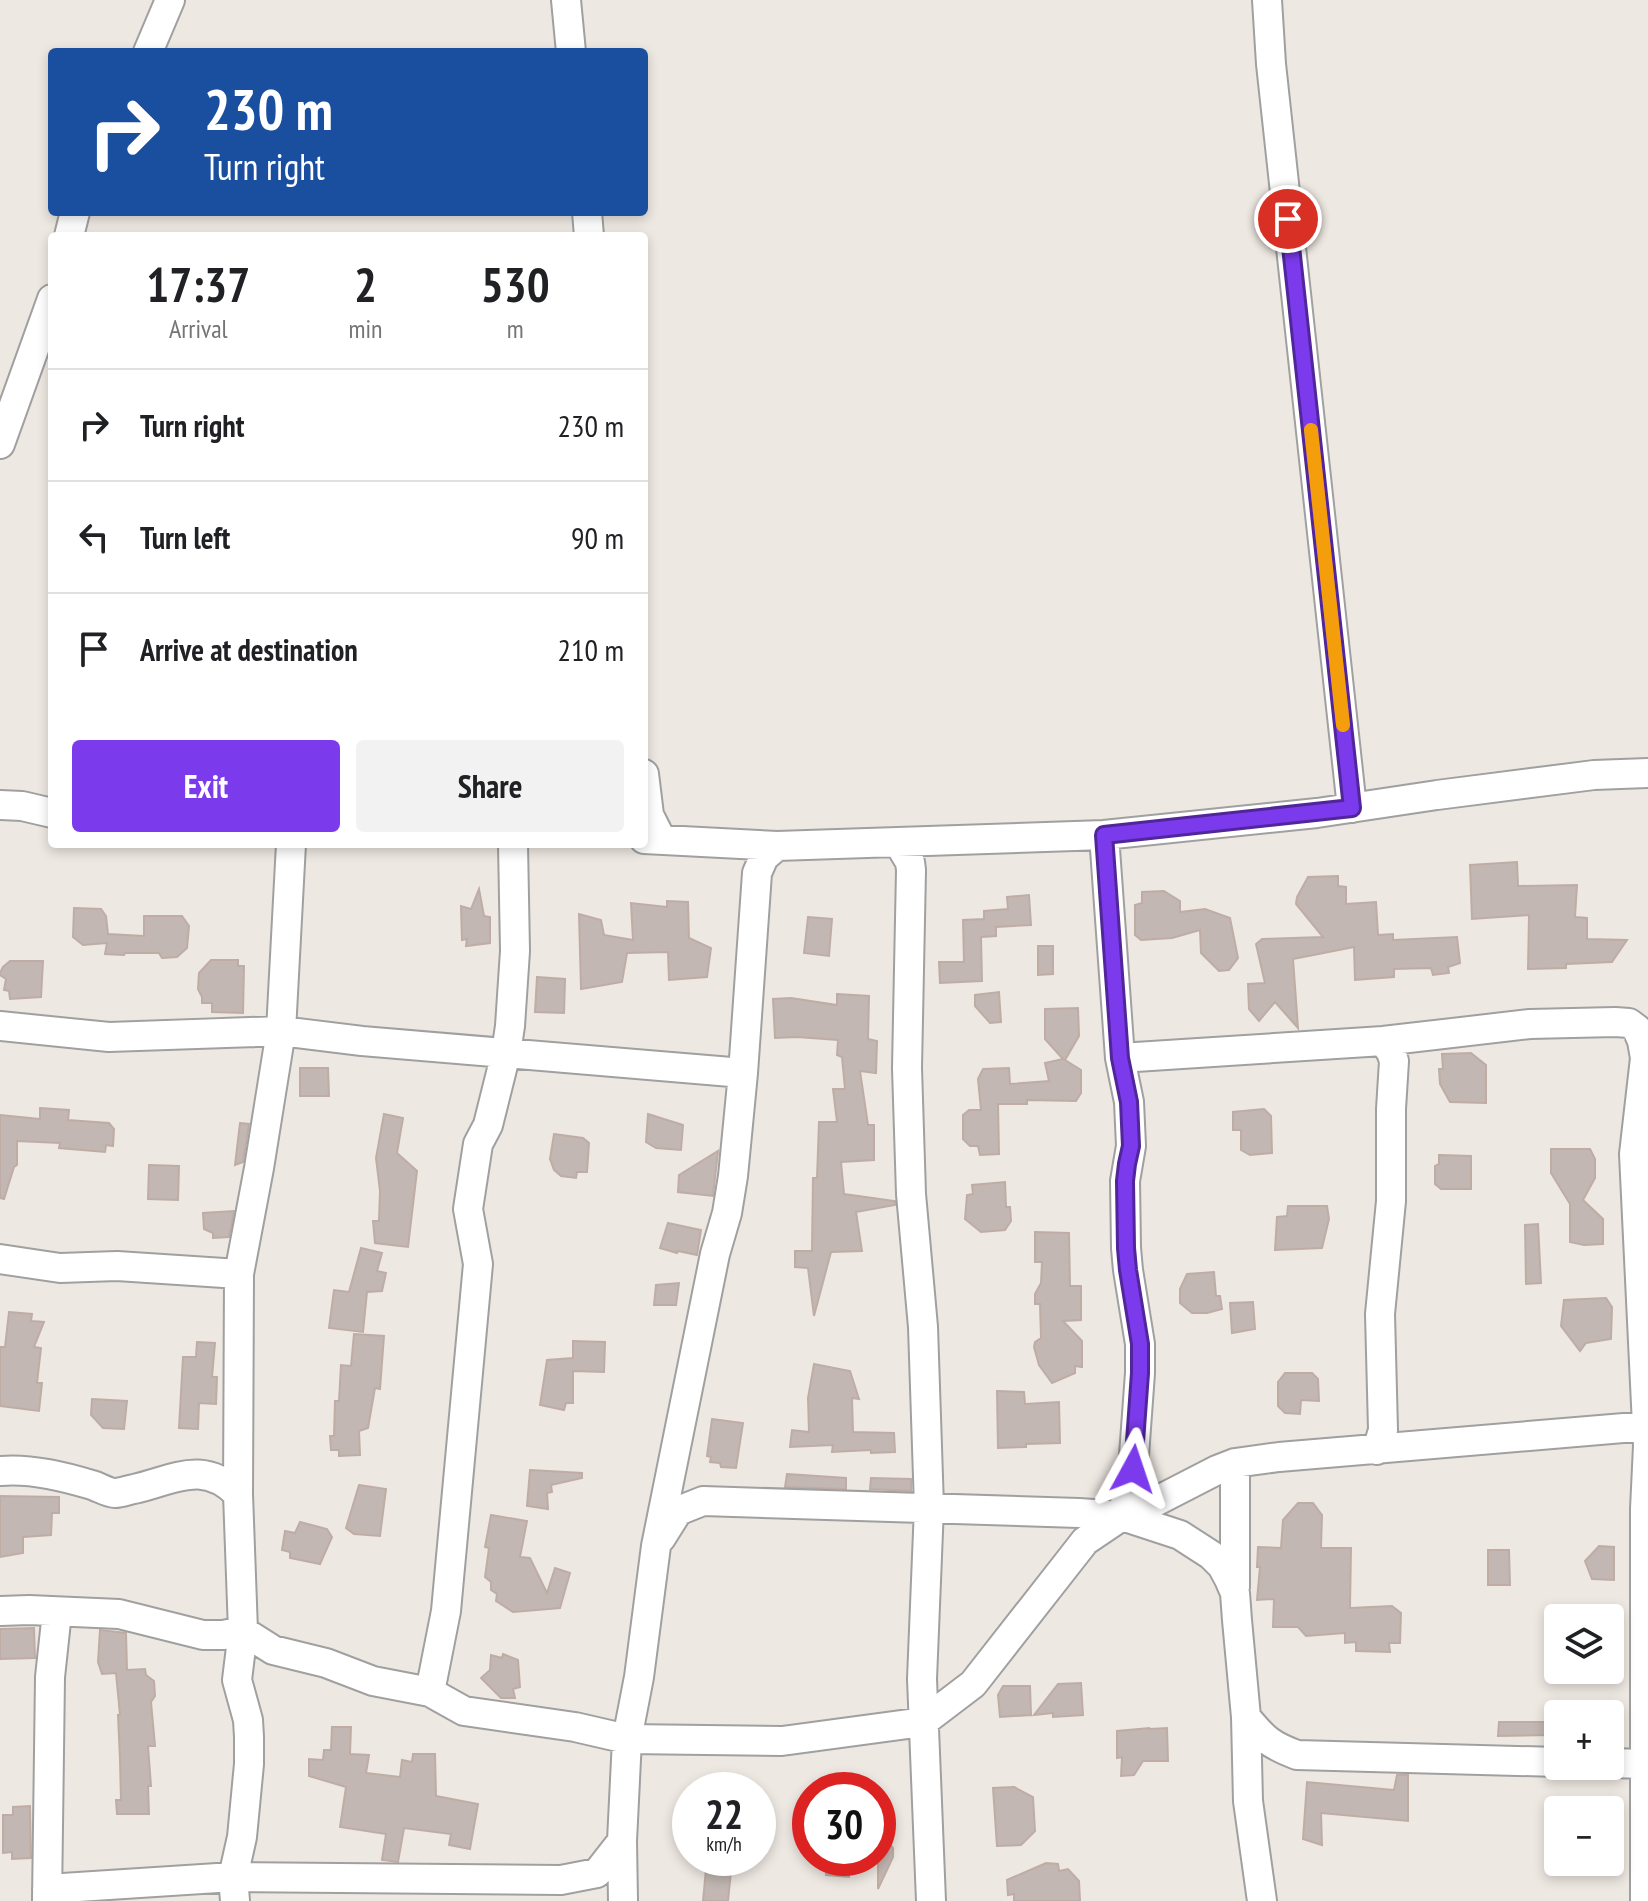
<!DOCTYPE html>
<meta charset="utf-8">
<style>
:root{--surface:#fff;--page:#f2f2f2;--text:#202124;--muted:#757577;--line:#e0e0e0;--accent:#7c3aed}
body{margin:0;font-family:"PT Sans Narrow",sans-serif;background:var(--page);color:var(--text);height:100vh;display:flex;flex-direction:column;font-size:30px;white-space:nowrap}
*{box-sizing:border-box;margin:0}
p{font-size:26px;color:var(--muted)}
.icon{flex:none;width:44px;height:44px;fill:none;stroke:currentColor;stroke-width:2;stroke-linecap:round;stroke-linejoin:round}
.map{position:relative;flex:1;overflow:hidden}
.details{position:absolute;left:48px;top:232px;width:600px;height:616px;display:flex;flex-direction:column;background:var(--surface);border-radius:8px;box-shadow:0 4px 12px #0003}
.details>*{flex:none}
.hud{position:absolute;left:48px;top:48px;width:600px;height:168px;border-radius:8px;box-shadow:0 4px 12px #0003;background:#1a4fa0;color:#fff;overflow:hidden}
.fabs{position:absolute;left:1544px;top:1604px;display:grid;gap:16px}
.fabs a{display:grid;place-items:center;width:80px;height:80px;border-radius:8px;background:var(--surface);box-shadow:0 4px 12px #0003;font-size:40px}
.speed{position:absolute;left:672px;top:1772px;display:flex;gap:16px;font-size:40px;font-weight:700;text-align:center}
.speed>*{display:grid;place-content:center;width:104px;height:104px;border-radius:50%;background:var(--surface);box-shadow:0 4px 12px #0003;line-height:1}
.speed small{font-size:20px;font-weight:400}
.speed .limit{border:12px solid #d22;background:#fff;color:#111}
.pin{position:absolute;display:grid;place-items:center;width:68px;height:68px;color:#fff;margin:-34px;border:4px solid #fff;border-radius:50%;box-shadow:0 2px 8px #0007}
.me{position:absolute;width:88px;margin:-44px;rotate:5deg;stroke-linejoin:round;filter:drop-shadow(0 0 6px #0008)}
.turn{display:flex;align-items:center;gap:28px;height:168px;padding:0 24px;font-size:36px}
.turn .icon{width:104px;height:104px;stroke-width:2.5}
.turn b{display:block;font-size:56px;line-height:68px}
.eta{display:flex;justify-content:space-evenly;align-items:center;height:136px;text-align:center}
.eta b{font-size:48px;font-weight:600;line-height:56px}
.cta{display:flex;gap:16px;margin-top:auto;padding:16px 24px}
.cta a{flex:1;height:92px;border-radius:8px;background:var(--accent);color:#fff;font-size:32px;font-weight:600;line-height:92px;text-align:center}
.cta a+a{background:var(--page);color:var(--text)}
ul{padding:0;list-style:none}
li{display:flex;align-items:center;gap:24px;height:112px;padding:0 24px;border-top:2px solid var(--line)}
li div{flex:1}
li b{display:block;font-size:30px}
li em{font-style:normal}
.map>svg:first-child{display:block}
</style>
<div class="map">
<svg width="1648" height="1901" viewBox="0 0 1648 1901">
<rect width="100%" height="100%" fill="#eee8e2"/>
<path fill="#c2b7b2" stroke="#bfada5" stroke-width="2" d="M 1517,862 L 1518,886 L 1577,885 L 1575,917 L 1587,918 L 1587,939 L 1627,940 L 1612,962 L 1566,964 L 1566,968 L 1528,969 L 1529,915 L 1472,919 L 1470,865 Z
M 1338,876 L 1338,886 L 1346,887 L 1346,904 L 1376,902 L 1378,935 L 1393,934 L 1393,940 L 1457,937 L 1460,963 L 1448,967 L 1449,973 L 1433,975 L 1431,968 L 1394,969 L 1394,977 L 1355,980 L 1354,947 L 1293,959 L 1298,1028 L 1275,1002 L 1259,1021 L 1249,1009 L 1248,984 L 1265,983 L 1256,944 L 1262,939 L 1323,937 L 1296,904 L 1297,897 L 1308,877 Z
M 479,889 L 484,916 L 490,917 L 490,943 L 466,946 L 467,939 L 462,940 L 461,906 L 471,909 Z
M 1164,891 L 1180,901 L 1180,912 L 1205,909 L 1230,918 L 1238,958 L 1229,970 L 1219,971 L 1201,953 L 1200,930 L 1172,938 L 1141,940 L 1135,935 L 1135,905 L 1142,903 L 1142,892 Z
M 1029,895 L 1031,925 L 996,927 L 996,936 L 981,937 L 982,981 L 940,983 L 939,962 L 964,962 L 963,920 L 984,919 L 984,911 L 1008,909 L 1007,897 Z
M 667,901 L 688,902 L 689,938 L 711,948 L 707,977 L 669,980 L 668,952 L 627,953 L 622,982 L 581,989 L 579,914 L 601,920 L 604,935 L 633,940 L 631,903 L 667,907 Z
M 74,908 L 101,909 L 106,916 L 108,934 L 144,936 L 144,916 L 182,916 L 189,926 L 187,948 L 177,957 L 162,958 L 159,953 L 125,953 L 124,955 L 105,954 L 107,943 L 83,945 L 73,937 Z
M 808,917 L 832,919 L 829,956 L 804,953 Z
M 1038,946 L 1053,946 L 1053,974 L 1038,975 Z
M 211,960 L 238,960 L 238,966 L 244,966 L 243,1013 L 212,1012 L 212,1003 L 202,1003 L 202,997 L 198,989 L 199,973 Z
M 10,961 L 43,961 L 41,997 L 10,999 L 9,991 L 4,990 L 6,979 L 0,975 L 0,973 L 3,967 Z
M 537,977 L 565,979 L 564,1013 L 535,1012 Z
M 999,992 L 1001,1022 L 990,1023 L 975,1006 L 975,995 Z
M 837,994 L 869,996 L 868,1039 L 877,1041 L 876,1073 L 860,1071 L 868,1125 L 874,1125 L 874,1160 L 841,1162 L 844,1194 L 895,1201 L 895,1205 L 856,1212 L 862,1251 L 831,1252 L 814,1316 L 808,1268 L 795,1267 L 795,1251 L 812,1251 L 813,1178 L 817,1178 L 819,1122 L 837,1122 L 833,1089 L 845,1089 L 842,1057 L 837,1055 L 838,1040 L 797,1037 L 775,1038 L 773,999 L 791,998 L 837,1005 Z
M 1078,1008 L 1079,1036 L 1065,1060 L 1081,1070 L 1081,1093 L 1076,1101 L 1027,1100 L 1027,1104 L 998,1104 L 999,1154 L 980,1155 L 978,1146 L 970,1146 L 963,1139 L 963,1115 L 969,1110 L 981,1110 L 978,1079 L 983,1069 L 1009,1068 L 1010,1084 L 1049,1081 L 1045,1063 L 1063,1059 L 1045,1039 L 1045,1009 Z
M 1471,1053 L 1486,1065 L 1486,1103 L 1450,1102 L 1440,1084 L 1439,1069 L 1443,1069 L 1442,1054 Z
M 300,1068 L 328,1068 L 329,1096 L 300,1096 Z
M 40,1108 L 69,1110 L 68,1120 L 109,1123 L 114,1129 L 113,1146 L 106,1145 L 105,1152 L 59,1148 L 60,1143 L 17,1141 L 17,1165 L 14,1167 L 4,1199 L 0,1198 L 0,1115 L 40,1119 Z
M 1264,1109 L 1271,1116 L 1272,1153 L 1250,1155 L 1241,1150 L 1241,1130 L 1233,1130 L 1233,1112 Z
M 384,1114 L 403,1118 L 397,1153 L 417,1171 L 408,1247 L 375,1243 L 373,1221 L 379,1221 L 380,1191 L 376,1158 Z
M 648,1114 L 683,1125 L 681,1150 L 656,1148 L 646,1142 Z
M 240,1123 L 249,1124 L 243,1162 L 235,1165 Z
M 554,1134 L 583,1138 L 589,1143 L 587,1172 L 577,1172 L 576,1178 L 561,1176 L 554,1170 L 550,1159 Z
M 1551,1149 L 1590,1149 L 1595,1159 L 1595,1178 L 1583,1200 L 1603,1219 L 1603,1244 L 1584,1245 L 1570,1242 L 1570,1204 L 1551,1173 Z
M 718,1151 L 713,1196 L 678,1192 L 679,1175 Z
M 1439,1155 L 1471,1156 L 1471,1189 L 1441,1189 L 1435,1184 L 1435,1166 L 1439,1164 Z
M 149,1165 L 179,1166 L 178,1200 L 148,1199 Z
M 1005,1182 L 1006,1207 L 1010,1207 L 1011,1221 L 1005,1230 L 981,1232 L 965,1219 L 967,1195 L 973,1194 L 972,1185 Z
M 1288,1206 L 1327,1206 L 1329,1219 L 1322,1248 L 1275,1250 L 1277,1217 L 1287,1216 Z
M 234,1211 L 229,1237 L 213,1238 L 213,1233 L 204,1229 L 203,1213 Z
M 668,1223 L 701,1230 L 697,1255 L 678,1251 L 677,1253 L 660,1248 Z
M 1538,1224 L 1541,1283 L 1526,1284 L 1525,1225 Z
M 1035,1232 L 1069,1233 L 1070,1286 L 1081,1286 L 1081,1320 L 1063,1321 L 1082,1341 L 1082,1367 L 1075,1366 L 1075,1373 L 1052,1383 L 1039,1365 L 1034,1347 L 1035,1342 L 1041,1338 L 1040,1304 L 1035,1304 L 1035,1294 L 1041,1283 L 1042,1262 L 1035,1262 Z
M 361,1248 L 382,1253 L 377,1271 L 386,1273 L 382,1291 L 367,1292 L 363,1332 L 329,1328 L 334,1290 L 349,1292 Z
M 1214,1272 L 1216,1296 L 1220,1296 L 1222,1309 L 1207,1313 L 1192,1313 L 1180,1303 L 1180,1289 L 1187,1274 Z
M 679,1283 L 676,1305 L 654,1305 L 656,1285 Z
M 1606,1298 L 1612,1307 L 1611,1339 L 1586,1343 L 1580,1351 L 1561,1326 L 1564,1300 Z
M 1253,1302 L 1255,1329 L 1232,1333 L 1230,1303 Z
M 9,1312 L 32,1314 L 31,1321 L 44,1322 L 34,1347 L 41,1348 L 37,1383 L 42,1383 L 39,1411 L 0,1406 L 0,1347 L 5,1347 Z
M 354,1334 L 384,1336 L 380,1389 L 375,1388 L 368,1428 L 359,1431 L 360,1455 L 339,1456 L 339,1450 L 331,1450 L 330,1436 L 334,1436 L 335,1401 L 339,1401 L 341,1365 L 351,1366 Z
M 573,1341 L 605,1342 L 604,1372 L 573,1371 L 573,1403 L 566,1403 L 564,1410 L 540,1405 L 547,1360 L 573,1358 Z
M 197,1342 L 215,1343 L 212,1377 L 217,1377 L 216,1404 L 199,1403 L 198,1429 L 179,1428 L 183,1357 L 196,1357 Z
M 814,1364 L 850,1371 L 859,1399 L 852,1398 L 853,1432 L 894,1433 L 895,1452 L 871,1453 L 871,1450 L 832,1452 L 833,1445 L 790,1447 L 792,1430 L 809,1432 L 808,1398 Z
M 1285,1373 L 1312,1373 L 1318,1379 L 1319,1401 L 1301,1400 L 1300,1414 L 1285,1413 L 1278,1406 L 1278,1382 Z
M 997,1391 L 1024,1392 L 1025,1404 L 1059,1402 L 1060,1443 L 1026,1444 L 1026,1447 L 998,1448 Z
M 92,1399 L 127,1401 L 124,1429 L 103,1428 L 91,1415 Z
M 712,1419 L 743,1423 L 736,1468 L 721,1467 L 720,1463 L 710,1462 L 711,1457 L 707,1456 Z
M 530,1470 L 582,1473 L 582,1478 L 551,1485 L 552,1492 L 547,1493 L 548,1509 L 527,1506 Z
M 787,1474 L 846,1478 L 846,1489 L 785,1487 Z
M 871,1478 L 911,1479 L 911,1491 L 870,1489 Z
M 359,1485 L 386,1489 L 380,1536 L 354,1534 L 346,1528 Z
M 0,1496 L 59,1497 L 59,1513 L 52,1513 L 51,1535 L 23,1537 L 23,1553 L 0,1557 Z
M 1298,1503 L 1313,1503 L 1322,1515 L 1321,1548 L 1351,1548 L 1350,1608 L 1392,1606 L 1401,1613 L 1400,1643 L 1389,1643 L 1390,1652 L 1356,1651 L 1356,1642 L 1345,1643 L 1345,1633 L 1306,1636 L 1298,1627 L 1273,1627 L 1274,1599 L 1257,1600 L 1260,1567 L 1257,1567 L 1258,1547 L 1281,1548 L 1283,1520 Z
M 491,1515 L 527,1521 L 520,1557 L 530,1558 L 547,1593 L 555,1568 L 570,1573 L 560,1608 L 513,1612 L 496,1601 L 497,1594 L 491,1590 L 491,1582 L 485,1577 L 489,1548 L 485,1547 Z
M 300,1522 L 327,1529 L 332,1537 L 320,1564 L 290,1558 L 290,1552 L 282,1550 L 285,1531 L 295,1533 Z
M 1599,1546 L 1614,1547 L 1614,1580 L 1592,1579 L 1585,1561 Z
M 1488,1550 L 1509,1550 L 1510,1585 L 1488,1585 Z
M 34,1628 L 35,1658 L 0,1659 L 0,1629 Z
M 100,1630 L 126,1633 L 127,1670 L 145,1669 L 146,1675 L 154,1681 L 155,1696 L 151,1702 L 155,1746 L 148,1746 L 151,1786 L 148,1786 L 149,1814 L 117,1814 L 116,1800 L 121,1800 L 120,1760 L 118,1715 L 120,1715 L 116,1673 L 102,1674 L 98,1662 Z
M 503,1654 L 518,1660 L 520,1687 L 513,1689 L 515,1698 L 501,1698 L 481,1678 L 490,1670 L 491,1655 L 502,1658 Z
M 1081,1683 L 1083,1715 L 1053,1717 L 1053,1713 L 1034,1715 L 1058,1684 Z
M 1003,1686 L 1030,1686 L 1031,1715 L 1000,1717 L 998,1695 Z
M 1499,1722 L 1550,1722 L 1550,1735 L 1498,1736 Z
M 332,1727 L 351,1727 L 350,1754 L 369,1755 L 366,1773 L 400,1777 L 402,1760 L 412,1762 L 413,1754 L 435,1754 L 436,1796 L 478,1804 L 470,1849 L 449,1845 L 451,1834 L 404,1828 L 398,1862 L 382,1860 L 386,1834 L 340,1827 L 346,1787 L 309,1776 L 309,1759 L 323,1760 L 324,1750 L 331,1750 Z
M 1149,1728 L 1149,1729 L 1167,1728 L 1168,1761 L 1143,1761 L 1134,1775 L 1121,1776 L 1122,1757 L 1117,1758 L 1117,1731 Z
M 1397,1775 L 1408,1775 L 1408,1821 L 1321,1813 L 1322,1845 L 1303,1839 L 1307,1782 L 1394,1790 Z
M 1014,1787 L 1033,1797 L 1035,1831 L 1021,1845 L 997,1846 L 993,1788 Z
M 30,1806 L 31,1858 L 12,1859 L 12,1852 L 3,1853 L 3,1815 L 13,1815 L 13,1807 Z
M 878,1829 L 893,1848 L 893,1857 L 878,1889 Z
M 827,1858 L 850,1858 L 849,1877 L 826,1875 Z
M 1046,1863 L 1058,1864 L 1059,1871 L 1068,1869 L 1079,1881 L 1080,1901 L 1014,1901 L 1014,1894 L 1008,1895 L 1007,1880 Z
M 706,1869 L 731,1871 L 728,1901 L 703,1901 Z"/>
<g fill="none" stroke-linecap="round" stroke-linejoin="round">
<defs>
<path id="minor" d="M 566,0 L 571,52
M 1267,0 L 1271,64 L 1352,808
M 148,52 L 170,0
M 587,212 L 589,236
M 69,236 L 75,212
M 0,444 L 52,299
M 644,774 L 649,815 L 661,839
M 0,805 L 22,806 L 52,813
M 1104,835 L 1120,1058 L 1129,1102 L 1131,1146 L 1125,1181 L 1126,1248 L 1128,1270 L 1140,1344 L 1140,1373 L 1133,1469 L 1122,1516
M 644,839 L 777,846 L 1104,835 L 1317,813 L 1437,795 L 1594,775 L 1648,773
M 898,842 L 910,862 L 911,870 L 907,1068 L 911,1194 L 923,1327 L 929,1507 L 922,1679 L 931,1901
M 0,1026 L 109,1037 L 281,1031 L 362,1041 L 743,1073
M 1120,1058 L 1383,1041 L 1530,1024 L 1615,1022 L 1629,1023 L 1637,1029 L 1642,1041 L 1645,1058 L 1634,1154 L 1648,1446 L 1645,1509 L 1645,1901
M 0,1259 L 60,1268 L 117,1266 L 239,1274
M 1377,1450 L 1383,1430 L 1380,1314 L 1391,1201 L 1391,1109 L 1394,1061 L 1391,1052 L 1383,1041
M 0,1471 C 30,1468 63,1476 92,1485 C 99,1487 108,1493 115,1493 C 121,1493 128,1490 134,1489 C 174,1480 203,1459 238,1494 L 243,1631 L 237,1680 L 248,1720 L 249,1737 L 249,1764 L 242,1837 L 233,1877 L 235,1901
M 238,1494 L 239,1274 L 259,1168 L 281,1031 L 291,844
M 661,1538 L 678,1511 L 703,1501 L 1079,1513 L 1122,1516 L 1180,1535 L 1211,1555 L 1222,1566 L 1229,1579 L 1235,1593 L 1237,1620 L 1246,1717 L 1248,1801 L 1262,1901
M 1235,1587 L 1235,1463
M 0,1611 L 29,1610 L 119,1614 L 203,1635 L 223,1635 L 243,1631 L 273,1650 L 326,1663 L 373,1681 L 430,1692 L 464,1711 L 575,1727 L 627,1739 L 782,1741 L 923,1722 L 973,1684 L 1085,1541 L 1122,1516 L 1147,1506 L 1217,1470 L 1235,1463 L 1279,1457 L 1648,1426
M 430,1692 L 446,1611 L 478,1264 L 468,1209 L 478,1144 L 488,1125 L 506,1053 L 510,1026 L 515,951 L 513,844
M 1246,1717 C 1264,1739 1270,1745 1297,1755 L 1558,1762
M 1610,1763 L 1645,1764
M 47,1889 L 233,1877 L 561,1880 L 597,1873 L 622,1841
M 47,1901 L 50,1677 L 57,1612
M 623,1901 L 622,1841 L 627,1739 L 639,1677 L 656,1546 L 715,1254 L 727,1213 L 733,1176 L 743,1073 L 757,873 L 764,857 L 777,846"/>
</defs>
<use href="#minor" stroke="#a0a0a0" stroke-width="32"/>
<use href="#minor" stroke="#fff" stroke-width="28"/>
</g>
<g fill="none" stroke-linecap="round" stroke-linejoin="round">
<defs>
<path id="route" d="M 1133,1469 L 1140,1373 L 1140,1344 L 1128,1270 L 1126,1248 L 1125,1181 L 1127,1164 L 1131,1146 L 1129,1102 L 1120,1058 L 1104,835 L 1352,808 L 1288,219"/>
</defs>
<use href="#route" stroke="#51269a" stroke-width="20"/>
<use href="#route" stroke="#7c3aed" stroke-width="14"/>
<path stroke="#f59e0b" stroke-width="14" d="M 1311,430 L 1343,725"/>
</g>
</svg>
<div class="fabs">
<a><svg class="icon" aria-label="layers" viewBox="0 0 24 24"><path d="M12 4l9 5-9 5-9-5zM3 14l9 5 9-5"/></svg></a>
<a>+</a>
<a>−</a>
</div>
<div class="speed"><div>22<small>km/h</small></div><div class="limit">30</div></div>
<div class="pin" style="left:1288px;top:219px;background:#d93025"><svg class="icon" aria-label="arrive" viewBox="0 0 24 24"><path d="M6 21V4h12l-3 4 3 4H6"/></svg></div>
<svg class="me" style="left:1133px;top:1469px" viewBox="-20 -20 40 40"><path d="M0-17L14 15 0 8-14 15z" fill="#7c3aed" stroke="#fff" stroke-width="4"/></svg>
<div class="hud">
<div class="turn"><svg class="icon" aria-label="right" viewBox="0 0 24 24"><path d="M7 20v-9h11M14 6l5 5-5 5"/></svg><div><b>230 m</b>Turn right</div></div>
</div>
<section class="details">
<div class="eta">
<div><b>17:37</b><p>Arrival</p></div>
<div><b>2</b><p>min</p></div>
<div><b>530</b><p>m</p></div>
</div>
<ul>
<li><svg class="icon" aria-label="right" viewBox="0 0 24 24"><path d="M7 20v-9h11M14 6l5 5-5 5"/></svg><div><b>Turn right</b></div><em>230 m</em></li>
<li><svg class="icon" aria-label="left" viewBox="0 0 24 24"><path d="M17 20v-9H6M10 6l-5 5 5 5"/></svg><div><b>Turn left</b></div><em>90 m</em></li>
<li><svg class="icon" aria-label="arrive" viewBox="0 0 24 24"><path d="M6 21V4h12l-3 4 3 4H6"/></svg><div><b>Arrive at destination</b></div><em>210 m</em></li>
</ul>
<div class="cta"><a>Exit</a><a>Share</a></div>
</section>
</div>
